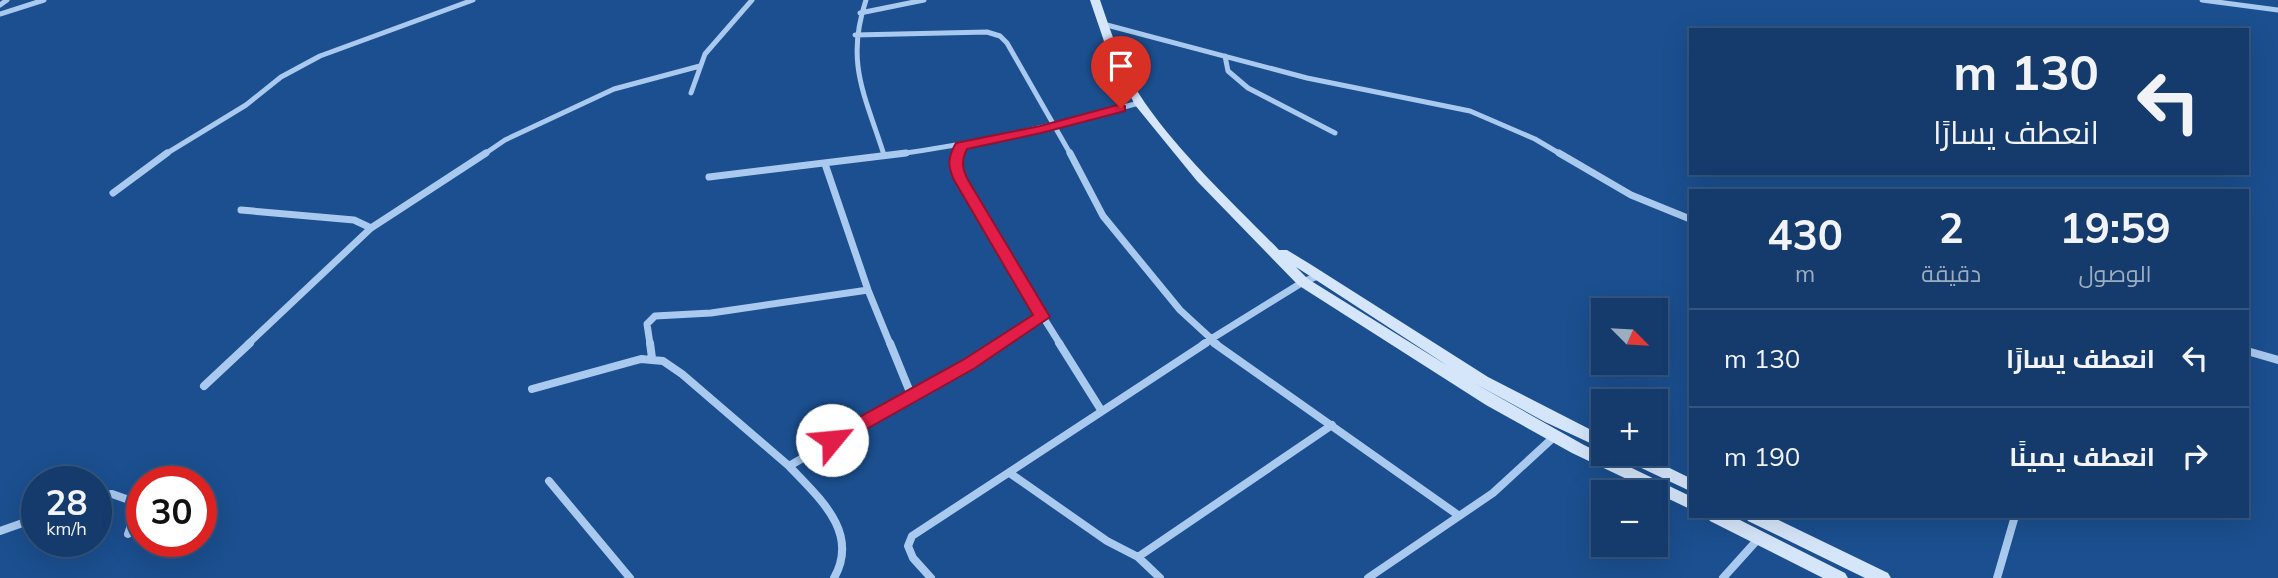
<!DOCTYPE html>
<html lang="ar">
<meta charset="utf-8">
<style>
:root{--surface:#143b6b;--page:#214673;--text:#f1f3f6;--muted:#9dadc1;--line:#33557e}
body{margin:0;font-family:Mulish,Cairo,sans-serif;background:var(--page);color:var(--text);direction:rtl;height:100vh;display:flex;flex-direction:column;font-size:26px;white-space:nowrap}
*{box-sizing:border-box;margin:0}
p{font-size:23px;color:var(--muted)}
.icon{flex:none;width:38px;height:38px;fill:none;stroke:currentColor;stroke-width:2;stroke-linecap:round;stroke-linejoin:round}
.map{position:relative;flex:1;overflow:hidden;direction:ltr}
.side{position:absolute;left:1689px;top:189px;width:560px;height:329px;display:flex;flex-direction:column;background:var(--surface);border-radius:0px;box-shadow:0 7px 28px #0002,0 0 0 2px var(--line);direction:rtl}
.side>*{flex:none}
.banner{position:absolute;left:1689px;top:28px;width:560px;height:147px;border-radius:0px;box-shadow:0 7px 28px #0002,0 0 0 2px var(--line);direction:rtl;background:#143b6b;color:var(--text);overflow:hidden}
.needle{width:46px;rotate:114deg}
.controls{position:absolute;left:1591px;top:298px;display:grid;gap:14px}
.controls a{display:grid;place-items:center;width:77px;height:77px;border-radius:0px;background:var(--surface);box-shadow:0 7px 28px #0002,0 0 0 2px var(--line);font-size:35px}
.speed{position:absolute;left:21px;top:466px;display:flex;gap:14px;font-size:35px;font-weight:700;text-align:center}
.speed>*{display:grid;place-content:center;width:91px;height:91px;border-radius:50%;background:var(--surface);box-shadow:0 7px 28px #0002,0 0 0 2px var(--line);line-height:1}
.speed small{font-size:18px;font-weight:400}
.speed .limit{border:10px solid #d22;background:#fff;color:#111}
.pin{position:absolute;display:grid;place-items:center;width:60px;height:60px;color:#fff;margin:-72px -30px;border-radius:50% 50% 50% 0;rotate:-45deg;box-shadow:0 0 7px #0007}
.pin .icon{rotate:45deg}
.me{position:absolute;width:77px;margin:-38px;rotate:62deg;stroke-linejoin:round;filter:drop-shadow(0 0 5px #0008)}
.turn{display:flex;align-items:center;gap:24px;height:147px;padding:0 35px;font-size:32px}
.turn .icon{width:91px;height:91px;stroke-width:2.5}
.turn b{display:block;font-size:49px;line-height:60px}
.eta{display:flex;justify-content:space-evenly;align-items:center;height:119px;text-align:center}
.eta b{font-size:42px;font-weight:700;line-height:49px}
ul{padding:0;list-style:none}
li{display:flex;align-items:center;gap:21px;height:98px;padding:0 35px;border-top:2px solid var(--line)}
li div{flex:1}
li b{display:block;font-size:26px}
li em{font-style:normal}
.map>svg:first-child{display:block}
</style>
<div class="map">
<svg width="2278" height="578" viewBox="0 0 2278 578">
<rect width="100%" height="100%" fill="#1b4f8f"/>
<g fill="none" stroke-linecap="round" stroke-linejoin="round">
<path stroke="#a9c9ee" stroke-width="5" d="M 866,0 C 845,63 865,95 884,155
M 2202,0 L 2278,10
M 0,5 L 7,0
M 860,13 L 924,0
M 0,14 L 44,0
M 1103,24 L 1307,78 L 1470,111 L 1535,139 L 1562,155
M 855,35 L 987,32 L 1000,36 L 1007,43 L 1071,155
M 1225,56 L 1228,71 L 1248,88 L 1335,133
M 691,93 L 705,54 L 752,0
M 164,155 L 246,105 L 281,77 L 320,56 L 473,0
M 483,155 L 505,140 L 614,89 L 700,66
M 892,155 C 976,144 1057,125 1139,103
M 957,155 L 961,146"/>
<path stroke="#a9c9ee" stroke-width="7" d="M 958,153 L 956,169 L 961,180 L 991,234 L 1060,344
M 1070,153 L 1103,216 L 1180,310 L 1217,344
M 1559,153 L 1631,195 L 1690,219
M 825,164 L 868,290 L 890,344
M 709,177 L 906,153
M 113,193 L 167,153
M 241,210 L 354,220 L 371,228
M 248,344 L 371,228 L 486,153
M 650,344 L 647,324 L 655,316 L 711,313 L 868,290
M 1000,344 L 1042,317
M 1203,344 L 1303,282 L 1320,275"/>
<path stroke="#a9c9ee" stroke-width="8" d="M 650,343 L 652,358
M 890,343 L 912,397
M 1059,343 L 1101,410
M 1214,343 L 1458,515
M 2247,351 L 2278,360
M 204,386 L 250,343
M 532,389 L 641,359 L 663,361 L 682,374 L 789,466
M 1011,474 L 1107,541 L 1138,557 L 1160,578
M 549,481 L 630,578
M 96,498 L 112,494 L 132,501 L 136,511 L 128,534
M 0,531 L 37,518
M 1138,557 L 1332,425
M 834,578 C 860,532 819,498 789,466 L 1003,343
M 931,578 L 913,558 L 908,546 L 912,536 L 1206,343
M 1368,578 L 1493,493 L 1555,436
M 1723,578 L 1759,538
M 1997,578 L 2015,516"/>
<path fill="#d6e6fa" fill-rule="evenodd" d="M 1090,0 L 1100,0 C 1112,35 1124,73 1145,103 C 1183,157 1233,203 1279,250 L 1287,250 L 1310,264 L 1488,377 L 1603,436 L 1603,449 L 1545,422 L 1474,383 L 1584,445 L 1690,496 L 1690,509 L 1572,453 L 1486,405 L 1298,285 L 1197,181 L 1135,105 L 1107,50 ZM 1296,267 L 1448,366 L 1308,279 Z
M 1616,453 L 1639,453 L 1690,478 L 1690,491 L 1618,457 Z
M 1707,516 L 1732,516 L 1845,573 L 1848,578 L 1823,578 L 1710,521 Z
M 1745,516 L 1770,516 L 1888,573 L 1891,578 L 1865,578 L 1748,521 Z"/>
</g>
<path fill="#e11d48" stroke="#92132f" stroke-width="2" d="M 1121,104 L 1125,106 L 1125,111 L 1041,133 L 967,149 C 961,161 962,168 968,180 L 1050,317 L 975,368 L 838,445 L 825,445 L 823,440 L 825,436 L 963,360 L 1033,315 L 954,180 C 947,165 948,157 956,143 L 1040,126 Z"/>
</svg>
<div class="controls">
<a><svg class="needle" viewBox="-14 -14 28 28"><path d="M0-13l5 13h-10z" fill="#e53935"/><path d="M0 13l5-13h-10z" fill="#9dadc1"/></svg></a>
<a>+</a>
<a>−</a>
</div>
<div class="speed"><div>28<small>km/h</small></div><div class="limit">30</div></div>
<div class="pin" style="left:1121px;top:108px;background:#d93025"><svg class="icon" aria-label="arrive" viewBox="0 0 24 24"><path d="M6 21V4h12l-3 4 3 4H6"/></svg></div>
<svg class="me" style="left:832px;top:440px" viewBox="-20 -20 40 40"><circle r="19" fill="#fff"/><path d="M0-13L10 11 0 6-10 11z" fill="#e11d48"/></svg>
<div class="banner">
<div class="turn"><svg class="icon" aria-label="left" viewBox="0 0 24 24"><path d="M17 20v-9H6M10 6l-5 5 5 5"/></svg><div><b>130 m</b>انعطف يسارًا</div></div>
</div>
<section class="side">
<div class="eta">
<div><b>19:59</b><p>الوصول</p></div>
<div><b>2</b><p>دقيقة</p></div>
<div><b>430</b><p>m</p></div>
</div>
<ul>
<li><svg class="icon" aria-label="left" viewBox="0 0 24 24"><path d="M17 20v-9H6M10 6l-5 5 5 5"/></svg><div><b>انعطف يسارًا</b></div><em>130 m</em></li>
<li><svg class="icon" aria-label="right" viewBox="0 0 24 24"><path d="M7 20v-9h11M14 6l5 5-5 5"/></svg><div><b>انعطف يمينًا</b></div><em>190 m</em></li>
</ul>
</section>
</div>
